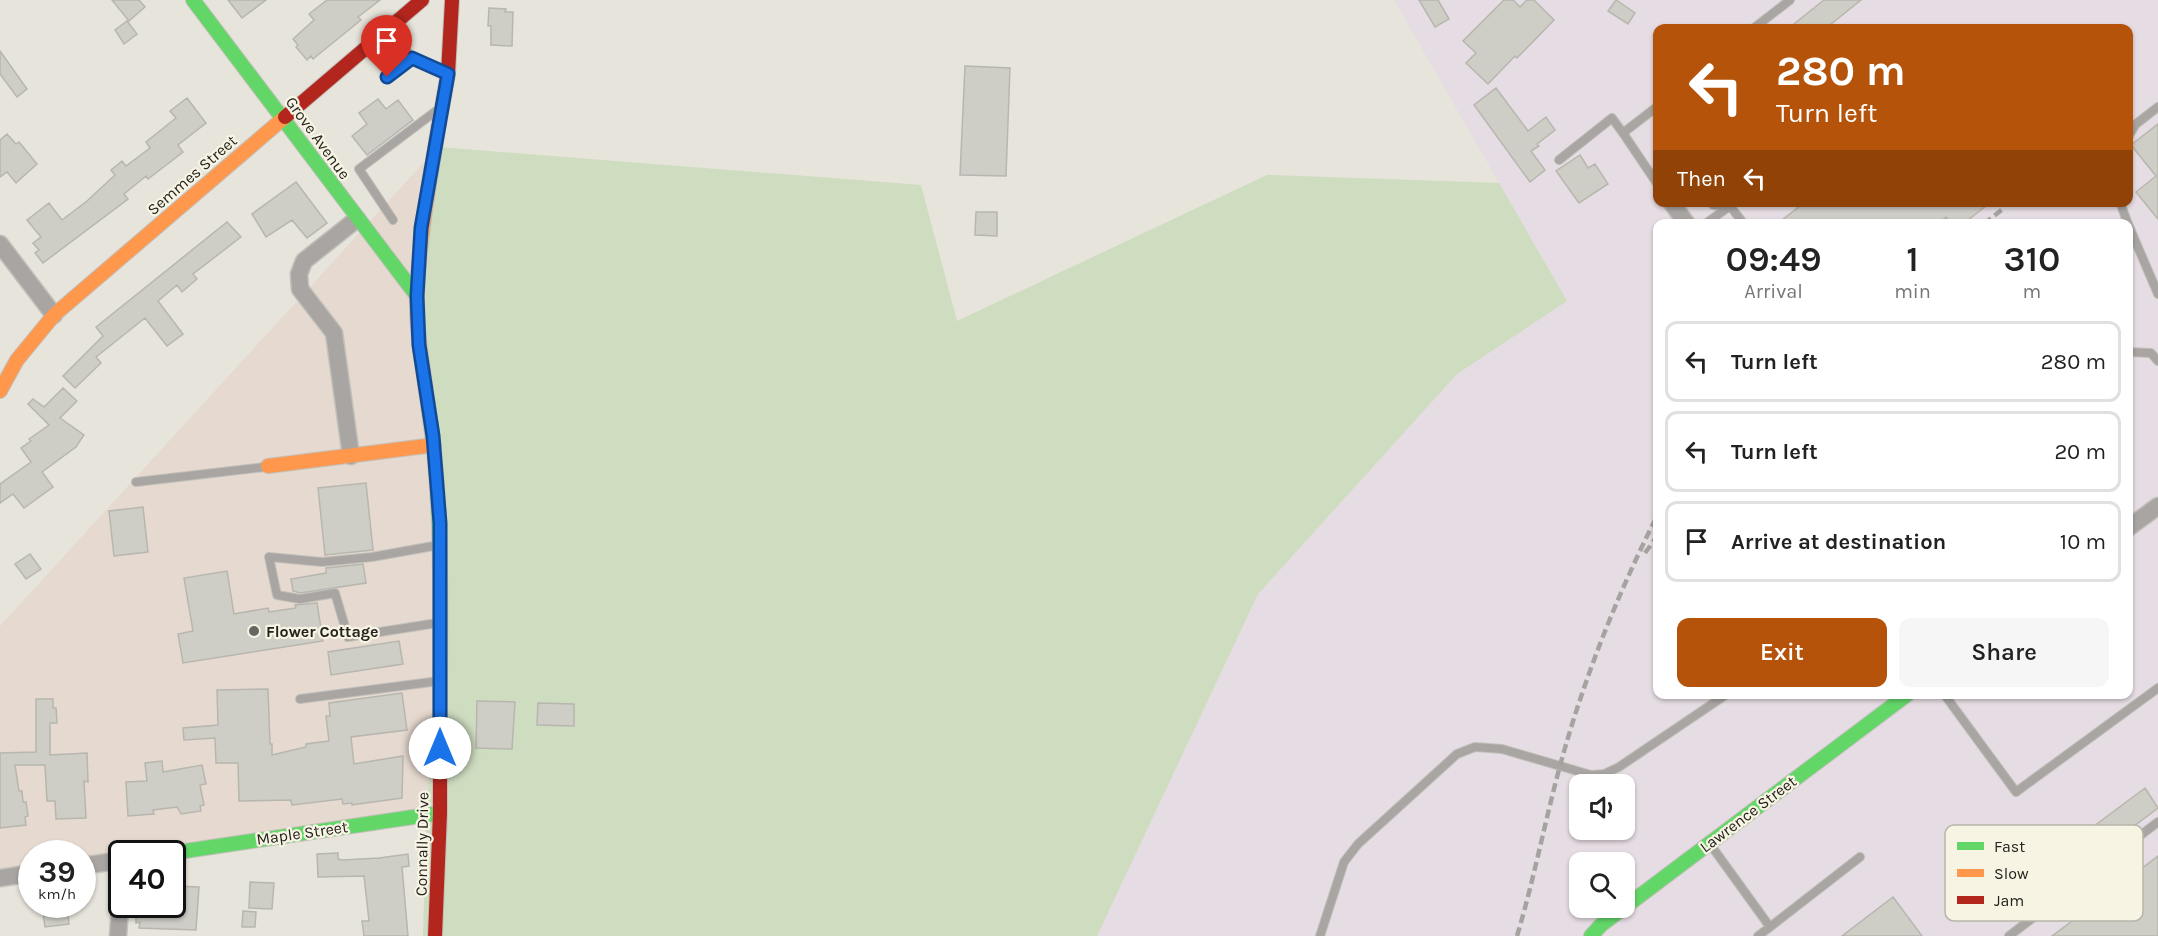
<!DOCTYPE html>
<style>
:root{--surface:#fff;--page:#f6f6f6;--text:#222;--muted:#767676;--line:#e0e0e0;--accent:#b45309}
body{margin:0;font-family:Karla,sans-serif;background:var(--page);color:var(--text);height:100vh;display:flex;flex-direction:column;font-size:22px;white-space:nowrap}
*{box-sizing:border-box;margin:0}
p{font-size:20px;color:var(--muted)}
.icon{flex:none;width:33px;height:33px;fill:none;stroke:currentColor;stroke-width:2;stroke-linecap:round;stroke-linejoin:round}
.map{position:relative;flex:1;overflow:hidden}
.drawer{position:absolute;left:1653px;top:219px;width:480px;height:480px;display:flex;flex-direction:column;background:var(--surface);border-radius:12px;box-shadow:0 2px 4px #0004}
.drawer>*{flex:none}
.hud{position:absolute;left:1653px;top:24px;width:480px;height:183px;border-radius:12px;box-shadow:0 2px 4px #0004;background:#b45309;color:#fff;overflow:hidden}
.buttons{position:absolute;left:1569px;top:774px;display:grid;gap:12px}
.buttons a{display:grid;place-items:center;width:66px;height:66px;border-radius:12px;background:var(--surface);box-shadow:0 2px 4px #0004;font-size:30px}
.speed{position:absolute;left:18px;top:840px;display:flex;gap:12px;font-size:30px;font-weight:700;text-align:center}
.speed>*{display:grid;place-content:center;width:78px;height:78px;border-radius:50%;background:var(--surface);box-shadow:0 2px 4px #0004;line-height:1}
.speed small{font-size:15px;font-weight:400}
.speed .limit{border:3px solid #111;border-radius:9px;background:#fff;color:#111}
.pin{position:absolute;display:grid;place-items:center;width:51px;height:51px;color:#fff;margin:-62px -26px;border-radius:50% 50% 50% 0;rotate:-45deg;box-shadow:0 0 6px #0007}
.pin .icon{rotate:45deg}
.me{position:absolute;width:66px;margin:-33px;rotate:0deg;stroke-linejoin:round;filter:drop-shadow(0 0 4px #0008)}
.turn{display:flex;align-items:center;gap:21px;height:126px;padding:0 24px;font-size:27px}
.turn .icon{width:78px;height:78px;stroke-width:2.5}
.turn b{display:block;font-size:42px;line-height:51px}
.then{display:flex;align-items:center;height:57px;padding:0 24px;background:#0003;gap:12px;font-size:22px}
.eta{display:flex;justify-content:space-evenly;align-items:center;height:102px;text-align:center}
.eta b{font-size:36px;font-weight:600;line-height:42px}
.primary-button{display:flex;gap:12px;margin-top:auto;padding:12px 24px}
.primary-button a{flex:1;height:69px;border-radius:12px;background:var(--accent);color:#fff;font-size:24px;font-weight:600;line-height:69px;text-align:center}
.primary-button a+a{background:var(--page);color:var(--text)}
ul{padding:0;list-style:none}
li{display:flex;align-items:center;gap:18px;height:81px;margin:0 12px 9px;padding:0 12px;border:3px solid var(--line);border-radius:12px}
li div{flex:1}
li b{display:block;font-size:22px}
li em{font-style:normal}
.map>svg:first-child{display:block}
</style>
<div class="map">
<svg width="2158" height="936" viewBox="0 0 2158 936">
<rect width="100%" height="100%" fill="#e6e4db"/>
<path fill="#e6d9cf" d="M 438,147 L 441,545 L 427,822 L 172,854 L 122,854 L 83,870 L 82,854 L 32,854 L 31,877 L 0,882 L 0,626 Z"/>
<path fill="#e6dce3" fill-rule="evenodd" d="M 1394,0 L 2158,0 L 2158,936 L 1097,936 L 1258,594 L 1457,374 L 1567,301 ZM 1658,28 L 2128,28 L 2128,202 L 1658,202 ZM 1658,224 L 2128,224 L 2128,694 L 1658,694 ZM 1580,784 L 1624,784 L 1624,830 L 1580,830 ZM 1580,862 L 1624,862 L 1624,908 L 1580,908 Z"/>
<path fill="#cedcbf" d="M 438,147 L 921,185 L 957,321 L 1267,175 L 1499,183 L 1567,301 L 1457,374 L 1258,594 L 1097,936 L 423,936 L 426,831 L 441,545 L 409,284 Z"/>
<path fill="#cecdc6" stroke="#b7b6af" stroke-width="1.5" d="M 112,0 L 139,0 L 145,7 L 129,21 Z
M 228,0 L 266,0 L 242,18 Z
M 327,0 L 380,0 L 358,17 L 361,20 L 313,59 L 311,56 L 307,60 L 296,47 L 298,45 L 293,39 L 314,20 L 309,14 Z
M 1419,0 L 1438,0 L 1449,19 L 1435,27 Z
M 1504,0 L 1513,0 L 1520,7 L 1527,0 L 1534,0 L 1554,20 L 1517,58 L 1515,56 L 1488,84 L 1466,63 L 1476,53 L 1463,41 Z
M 1616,0 L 1635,13 L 1628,24 L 1608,11 Z
M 1824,0 L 1861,0 L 1826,28 L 1789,28 Z
M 489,8 L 506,9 L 505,12 L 513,12 L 512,46 L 491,45 L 491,26 L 488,26 Z
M 127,21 L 137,34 L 124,44 L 115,30 Z
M 0,51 L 27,89 L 17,97 L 0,74 Z
M 965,66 L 1010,68 L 1006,176 L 960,175 Z
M 1496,88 L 1528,131 L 1546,117 L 1555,130 L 1537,144 L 1539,146 L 1531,151 L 1545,170 L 1530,182 L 1474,105 Z
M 187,98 L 206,123 L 178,145 L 183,152 L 148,179 L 146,176 L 124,194 L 128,199 L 43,263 L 35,253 L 39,250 L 33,243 L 41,237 L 27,220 L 49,203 L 62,220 L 87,201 L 115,175 L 111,170 L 122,161 L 126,166 L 150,148 L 146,142 L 176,118 L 170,111 Z
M 378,99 L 386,109 L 398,100 L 413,120 L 367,155 L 352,136 L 367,124 L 359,113 Z
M 2158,124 L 2158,219 L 2136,192 L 2156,176 L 2131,145 Z
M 7,134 L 16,144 L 19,142 L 37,164 L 16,183 L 7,172 L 0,177 L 0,140 Z
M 1580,155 L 1588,168 L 1595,164 L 1608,184 L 1579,203 L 1556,171 Z
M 296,182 L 327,223 L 307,238 L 292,220 L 266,237 L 252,214 Z
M 1805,202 L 1991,202 L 1963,224 L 1951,224 L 1946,217 L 1937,224 L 1777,224 Z
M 976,212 L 997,212 L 997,236 L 975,235 Z
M 227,222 L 241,237 L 193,274 L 197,279 L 182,292 L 177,285 L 158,301 L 183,334 L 167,346 L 145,318 L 96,357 L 101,363 L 75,388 L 63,376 L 103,336 L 96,327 Z
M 63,388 L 77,401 L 60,418 L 84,435 L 76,447 L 42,472 L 53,487 L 24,508 L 13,494 L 0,503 L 0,484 L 31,462 L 21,448 L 31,441 L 29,439 L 49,425 L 28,404 L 33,399 L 44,407 Z
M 366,483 L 373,550 L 325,555 L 318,488 Z
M 143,507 L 148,552 L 114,556 L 109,511 Z
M 30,554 L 41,569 L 26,579 L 15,564 Z
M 363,564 L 366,583 L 300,593 L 293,591 L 291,579 L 326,573 L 326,568 Z
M 227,571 L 234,614 L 268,608 L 269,612 L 296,608 L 295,605 L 317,603 L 323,641 L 183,663 L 178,634 L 193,631 L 184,578 Z
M 399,641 L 403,664 L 331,675 L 328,652 Z
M 268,689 L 270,744 L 272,744 L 272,755 L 306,747 L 306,744 L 329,741 L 326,716 L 330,716 L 329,703 L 402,693 L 407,730 L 351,737 L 354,764 L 403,756 L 402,798 L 352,805 L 352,803 L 343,804 L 342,799 L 292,805 L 291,800 L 239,801 L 238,763 L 216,763 L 215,738 L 184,740 L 183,728 L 218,725 L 217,690 Z
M 36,699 L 53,699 L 53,708 L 56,708 L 57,723 L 50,723 L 50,755 L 87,753 L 88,782 L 84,781 L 86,818 L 56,819 L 55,801 L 47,801 L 45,765 L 15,765 L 19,791 L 22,791 L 23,802 L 26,802 L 28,816 L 25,817 L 26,825 L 0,828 L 0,753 L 36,752 Z
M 477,701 L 515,702 L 512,749 L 476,748 Z
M 538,703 L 574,704 L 574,726 L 537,725 Z
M 162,761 L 163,772 L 202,765 L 206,784 L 200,785 L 204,805 L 200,806 L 201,811 L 181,814 L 177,807 L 153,810 L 154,814 L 128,816 L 126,782 L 147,781 L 145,763 Z
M 2145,788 L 2158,808 L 2053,887 L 2038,868 Z
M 338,853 L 338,859 L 343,860 L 379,858 L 408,854 L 409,866 L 402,867 L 408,936 L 364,936 L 362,921 L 369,921 L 364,876 L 318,877 L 317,854 Z
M 2158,856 L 2158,936 L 2052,936 L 2118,887 L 2112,880 L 2122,872 L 2128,879 Z
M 250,882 L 274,883 L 272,909 L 249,908 Z
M 175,886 L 199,887 L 196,930 L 139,928 L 140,922 L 136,923 L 136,904 L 174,904 Z
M 1893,897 L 1922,936 L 1842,936 Z
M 60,904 L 67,904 L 69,924 L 45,927 L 42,907 Z
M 243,911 L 256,912 L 255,927 L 242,927 Z"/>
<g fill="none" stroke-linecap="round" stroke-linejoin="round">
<defs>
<path id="lane" d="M 1754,28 L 1790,0
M 390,30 L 412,58 L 444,72
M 387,77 L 412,58
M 1658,106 L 1623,133 L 1658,185
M 2128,137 L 2136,124 L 2158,107
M 1559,160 L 1612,118 L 1623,133
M 1711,202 L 1713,205 L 1730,206
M 2120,202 L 2128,224
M 393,220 L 359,169 L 436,111
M 1705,224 L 1730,206 L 1744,224
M 2128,224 L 2158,294
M 2128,352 L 2151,353 L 2158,361
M 136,482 L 265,467
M 437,623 L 348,637 L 335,593 L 300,599 L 277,595 L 269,557 L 322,562 L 372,557 L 439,545
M 1944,694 L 2016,792 L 2158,688
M 300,699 L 439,681
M 1710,844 L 1770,927 L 1860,857
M 1320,936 L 1344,862 L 1358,844 L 1457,754 L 1475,747 L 1502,749 L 1591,775 L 1604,774 L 1619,767 L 1727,694
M 1758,936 L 1770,927
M 2009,936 L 2158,822"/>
<path id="street" d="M 1671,202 L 1687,224
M 0,244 L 54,315
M 351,456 L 334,333 L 300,289 L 299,274 L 304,261 L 357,219
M 2128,528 L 2158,506
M 82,866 L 122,860
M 0,878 L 32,873
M 118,936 L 122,878"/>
<path id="fast" d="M 193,0 L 417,296
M 428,405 C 443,498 440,593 440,687
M 165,854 L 440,813
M 1591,936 L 1601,925 L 1908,694"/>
<path id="slow" d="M 0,391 L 17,360 L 54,315 L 285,117
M 428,405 C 423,368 416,332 417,294 C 419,239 429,185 438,130
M 268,466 L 434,445"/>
<path id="jam" d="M 285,117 L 422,0
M 438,130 L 448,74 L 452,0
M 435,936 L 440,813 L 440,687"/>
</defs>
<use href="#lane" stroke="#c2c0ba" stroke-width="10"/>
<use href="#street" stroke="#c2c0ba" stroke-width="19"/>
<use href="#fast" stroke="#c2c0ba" stroke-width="16"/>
<use href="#slow" stroke="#c2c0ba" stroke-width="16"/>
<use href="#jam" stroke="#c2c0ba" stroke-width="16"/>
<use href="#lane" stroke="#a8a5a3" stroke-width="8"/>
<use href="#street" stroke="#a8a5a3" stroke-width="16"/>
<use href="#fast" stroke="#63d668" stroke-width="14"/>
<use href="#slow" stroke="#ff974d" stroke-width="14"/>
<use href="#jam" stroke="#b3261e" stroke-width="14"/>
<path stroke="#a5a39f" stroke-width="4.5" stroke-dasharray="9 4.5" stroke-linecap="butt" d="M 1984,224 L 2004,208
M 1645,553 L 1658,535
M 1517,936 C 1535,876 1546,815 1563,755 C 1586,673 1619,591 1658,514"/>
</g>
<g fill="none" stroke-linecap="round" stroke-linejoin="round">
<defs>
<path id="route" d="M 387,77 L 412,58 L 448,74 L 421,228 L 417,296 L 419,345 L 433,436 L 440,523 L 440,748"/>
</defs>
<use href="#route" stroke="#114b97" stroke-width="15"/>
<use href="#route" stroke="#1a73e8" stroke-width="10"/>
</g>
<circle fill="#676660" stroke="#f7f4e4" stroke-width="2" cx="254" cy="631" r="6"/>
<g text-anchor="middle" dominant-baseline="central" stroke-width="4.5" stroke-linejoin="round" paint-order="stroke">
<g font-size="16" fill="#23221d" stroke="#f7f4e4">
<text transform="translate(318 138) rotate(54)">Grove Avenue</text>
<text transform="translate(192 175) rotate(-41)">Semmes Street</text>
<text transform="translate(1748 814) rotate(-37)">Lawrence Street</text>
<text transform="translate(302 833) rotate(-8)">Maple Street</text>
<text transform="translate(422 844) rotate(-89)">Connally Drive</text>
</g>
<g font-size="16" font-weight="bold" fill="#23221d" stroke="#f7f4e4" text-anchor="start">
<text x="266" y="631">Flower Cottage</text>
</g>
</g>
<rect x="1945" y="825" width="198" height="96" rx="9" fill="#f7f4e4" stroke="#b7b5a8" stroke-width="1.5"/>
<rect x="1957" y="842" width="27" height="8" fill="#63d668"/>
<rect x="1957" y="869" width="27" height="8" fill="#ff974d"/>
<rect x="1957" y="896" width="27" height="8" fill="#b3261e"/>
<g font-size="16" fill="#23221d">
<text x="1994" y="852">Fast</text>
<text x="1994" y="879">Slow</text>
<text x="1994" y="906">Jam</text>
</g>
</svg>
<div class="buttons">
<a><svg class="icon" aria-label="sound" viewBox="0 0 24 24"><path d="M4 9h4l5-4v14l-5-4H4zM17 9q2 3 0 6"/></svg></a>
<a><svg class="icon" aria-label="search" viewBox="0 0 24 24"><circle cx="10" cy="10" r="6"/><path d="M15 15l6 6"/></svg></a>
</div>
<div class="speed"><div>39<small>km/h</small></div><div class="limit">40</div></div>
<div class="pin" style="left:387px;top:77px;background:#d93025"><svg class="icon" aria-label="arrive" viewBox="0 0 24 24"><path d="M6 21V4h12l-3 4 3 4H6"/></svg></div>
<svg class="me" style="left:440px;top:748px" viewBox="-20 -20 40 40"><circle r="19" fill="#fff"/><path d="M0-13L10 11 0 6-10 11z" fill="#1a73e8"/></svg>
<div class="hud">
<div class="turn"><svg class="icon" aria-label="left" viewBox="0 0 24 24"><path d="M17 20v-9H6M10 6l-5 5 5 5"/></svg><div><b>280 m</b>Turn left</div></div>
<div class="then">Then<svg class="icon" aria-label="left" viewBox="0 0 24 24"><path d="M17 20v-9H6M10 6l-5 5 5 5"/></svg></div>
</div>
<section class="drawer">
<div class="eta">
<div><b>09:49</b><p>Arrival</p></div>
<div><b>1</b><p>min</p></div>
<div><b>310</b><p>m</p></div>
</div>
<ul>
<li><svg class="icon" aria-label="left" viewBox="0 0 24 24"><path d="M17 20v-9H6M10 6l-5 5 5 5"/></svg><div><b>Turn left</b></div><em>280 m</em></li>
<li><svg class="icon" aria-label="left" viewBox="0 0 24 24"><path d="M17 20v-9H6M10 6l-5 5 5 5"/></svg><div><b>Turn left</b></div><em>20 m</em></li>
<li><svg class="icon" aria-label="arrive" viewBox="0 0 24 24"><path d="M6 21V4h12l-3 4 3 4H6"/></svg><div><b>Arrive at destination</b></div><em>10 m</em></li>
</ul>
<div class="primary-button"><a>Exit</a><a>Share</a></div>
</section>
</div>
